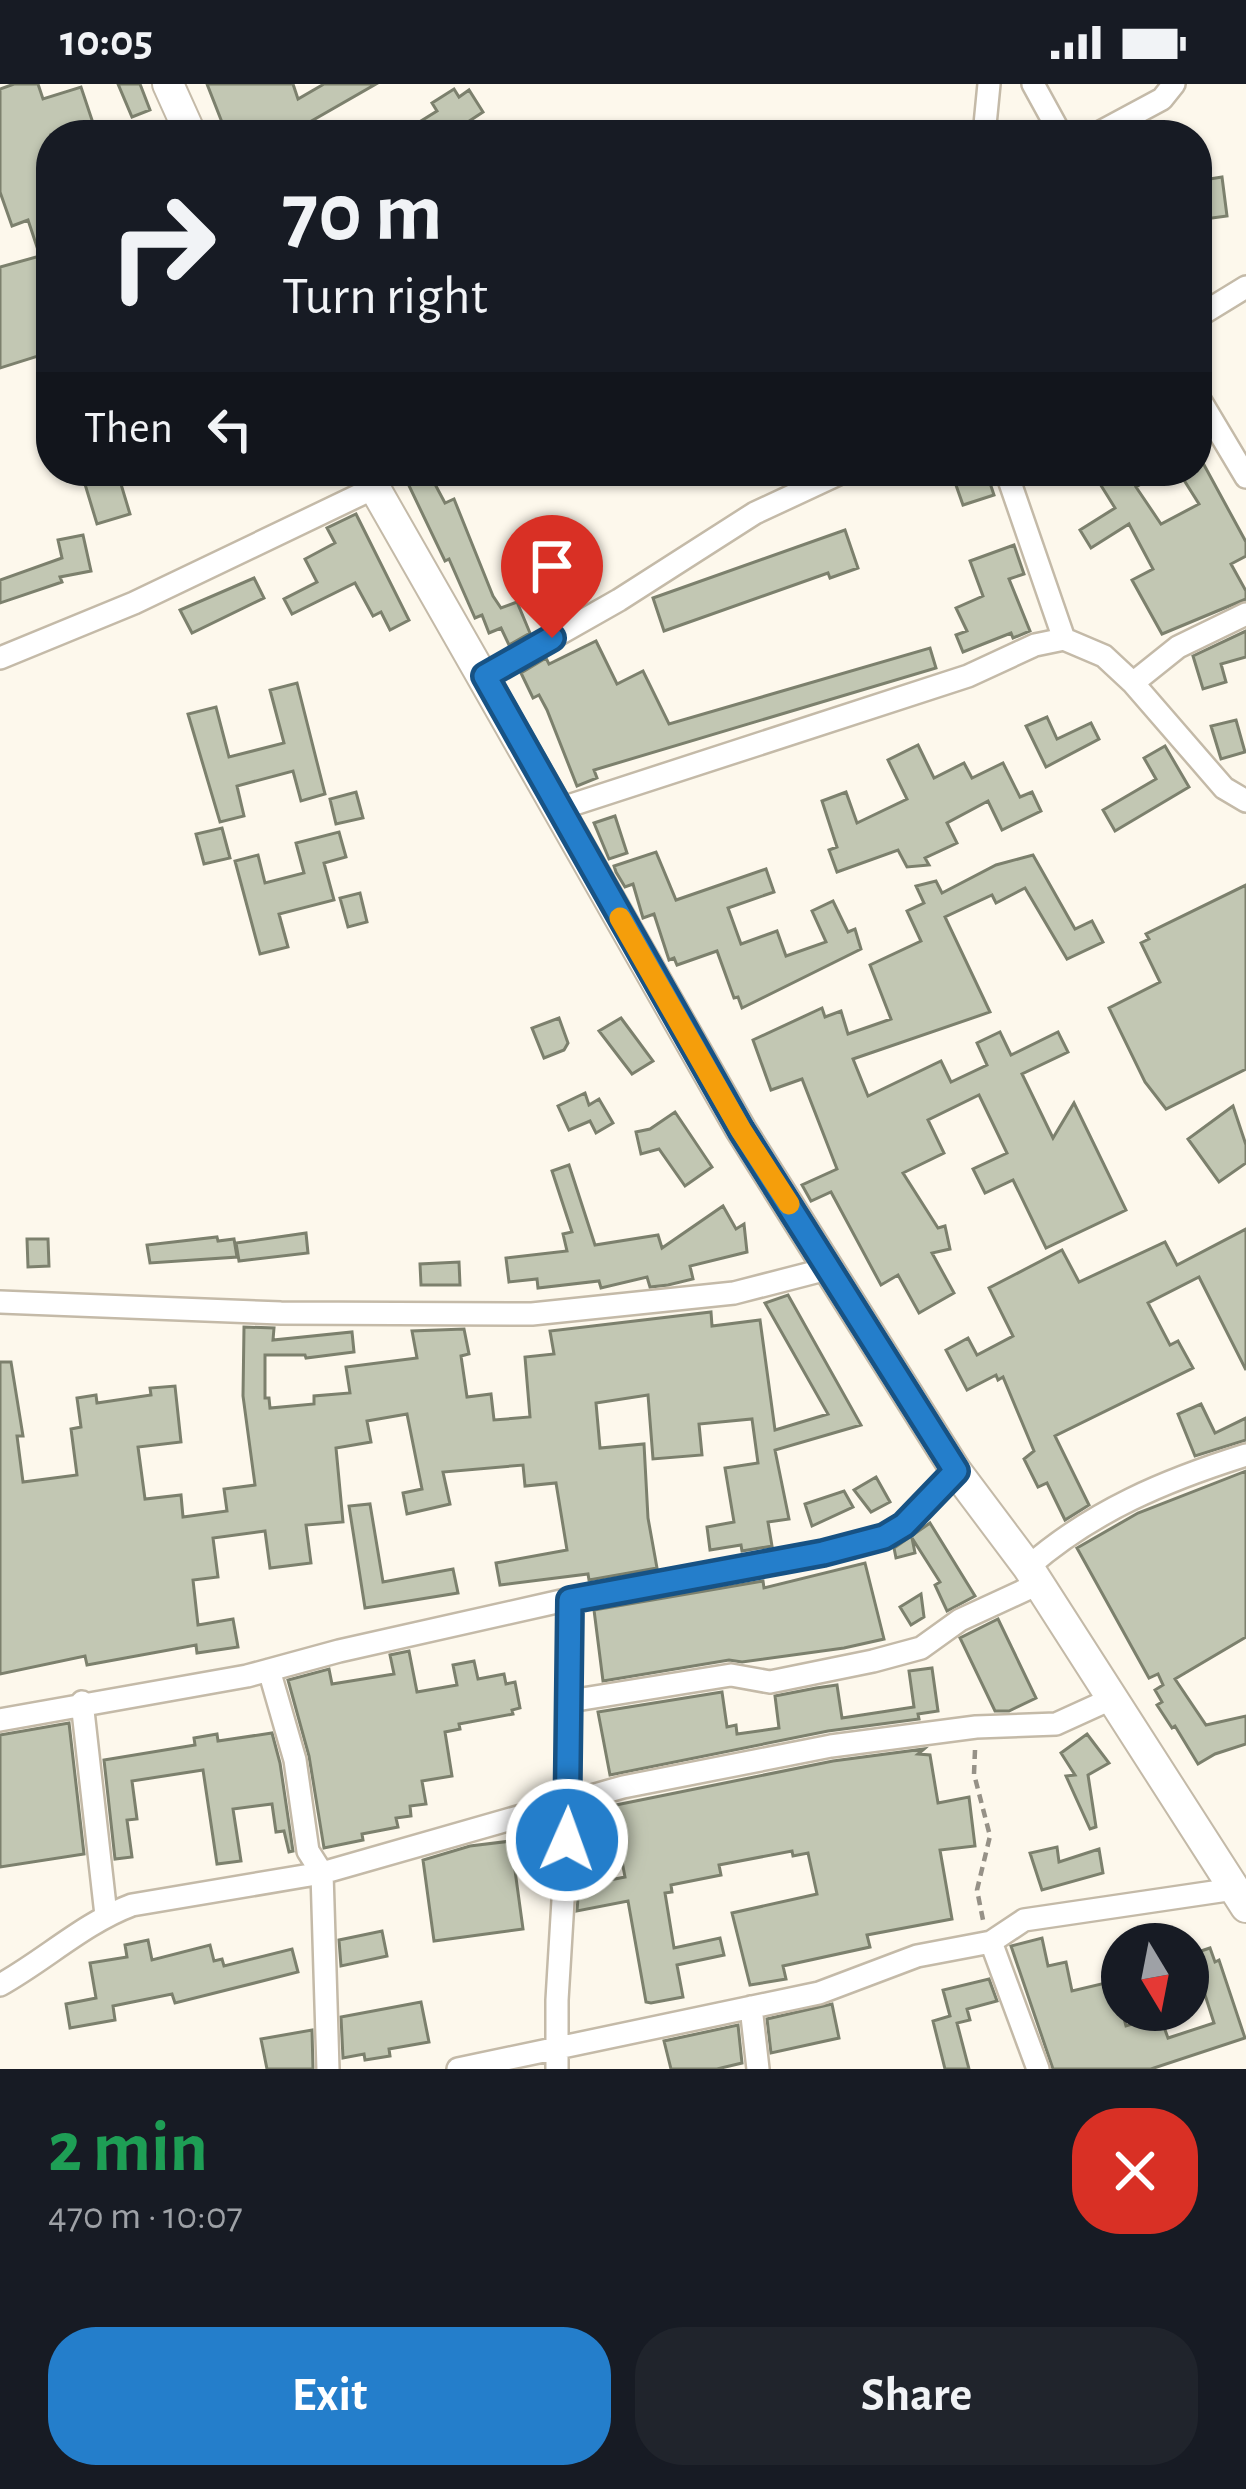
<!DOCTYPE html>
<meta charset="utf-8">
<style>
:root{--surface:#171b24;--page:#20242c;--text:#f1f3f6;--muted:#9ea1a6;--accent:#247ecb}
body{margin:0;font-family:"Alegreya Sans",sans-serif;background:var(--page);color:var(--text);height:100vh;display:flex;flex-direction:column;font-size:45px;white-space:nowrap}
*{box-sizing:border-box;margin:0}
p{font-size:39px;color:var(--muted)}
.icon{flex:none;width:66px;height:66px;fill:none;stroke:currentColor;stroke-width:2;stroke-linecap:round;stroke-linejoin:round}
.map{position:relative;height:1985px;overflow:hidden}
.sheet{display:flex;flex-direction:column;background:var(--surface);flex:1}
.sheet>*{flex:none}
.guide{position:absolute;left:36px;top:36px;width:1176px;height:366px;border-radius:48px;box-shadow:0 3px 9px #0004;background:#171b24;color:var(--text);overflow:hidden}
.needle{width:78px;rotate:170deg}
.controls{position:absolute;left:1101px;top:1839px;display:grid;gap:24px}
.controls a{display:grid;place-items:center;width:108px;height:108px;border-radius:50%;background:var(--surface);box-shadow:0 3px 9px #0004;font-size:60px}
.pin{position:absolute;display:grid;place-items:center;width:102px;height:102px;color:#fff;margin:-123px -51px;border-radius:50% 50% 50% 0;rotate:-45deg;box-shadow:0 0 12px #0007}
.pin .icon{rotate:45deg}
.me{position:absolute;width:132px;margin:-66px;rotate:2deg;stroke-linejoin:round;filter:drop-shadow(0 0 9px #0008)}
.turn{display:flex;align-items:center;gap:42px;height:252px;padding:0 48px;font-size:54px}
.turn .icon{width:156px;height:156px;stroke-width:2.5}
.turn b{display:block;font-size:84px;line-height:102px}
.then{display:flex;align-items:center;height:114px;padding:0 48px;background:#0003;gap:24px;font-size:45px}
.round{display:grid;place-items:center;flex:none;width:126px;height:126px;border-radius:48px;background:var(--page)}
.overview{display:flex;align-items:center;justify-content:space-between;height:204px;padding:0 48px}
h1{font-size:72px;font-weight:700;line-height:90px;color:#1e9e55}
.button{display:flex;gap:24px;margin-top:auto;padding:24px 48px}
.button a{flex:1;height:138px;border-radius:48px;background:var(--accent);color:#fff;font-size:48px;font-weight:700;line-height:138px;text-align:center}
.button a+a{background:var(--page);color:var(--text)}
.status{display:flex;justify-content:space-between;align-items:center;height:84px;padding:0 60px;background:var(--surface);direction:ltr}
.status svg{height:33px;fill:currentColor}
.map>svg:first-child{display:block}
</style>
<div class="status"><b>10:05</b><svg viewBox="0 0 49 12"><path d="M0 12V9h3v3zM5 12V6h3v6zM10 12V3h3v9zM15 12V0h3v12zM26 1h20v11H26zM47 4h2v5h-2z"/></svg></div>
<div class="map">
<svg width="1246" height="1985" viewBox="0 0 1246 1985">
<rect width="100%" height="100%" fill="#fdf8ec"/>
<path fill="#c2c7b3" stroke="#7c806d" stroke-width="3" d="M 14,0 L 38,0 L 43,15 L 81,3 L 97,51 L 51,51 L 51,268 L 0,284 L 0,183 L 40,172 L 28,136 L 12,142 L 0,108 L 0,5 Z
M 118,0 L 140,0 L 150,26 L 132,33 Z
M 207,0 L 293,0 L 298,15 L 324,0 L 376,0 L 287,51 L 227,51 Z
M 454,5 L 459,13 L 469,6 L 483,28 L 448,51 L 430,51 L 421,37 L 437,27 L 432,19 Z
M 1222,93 L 1227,132 L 1197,136 L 1197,97 Z
M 1203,379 L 1246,458 L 1246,472 L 1231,480 L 1246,507 L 1246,515 L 1162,550 L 1132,496 L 1153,485 L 1129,440 L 1091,464 L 1080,446 L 1115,424 L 1092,387 L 1162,387 L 1136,403 L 1161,440 L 1199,420 L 1182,393 L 1197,387 Z
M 81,387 L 117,387 L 130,430 L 97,440 Z
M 402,387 L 428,387 L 445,419 L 454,415 L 493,512 L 501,524 L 517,518 L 530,549 L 509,561 L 501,544 L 489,549 L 482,531 L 475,534 L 449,475 L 445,477 Z
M 951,387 L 986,387 L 994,411 L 963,421 Z
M 356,430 L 409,536 L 390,546 L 381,528 L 373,532 L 355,499 L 292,530 L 284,515 L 317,498 L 305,475 L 335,459 L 327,444 Z
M 845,446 L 858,484 L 830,494 L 828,489 L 664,547 L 653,514 Z
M 83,451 L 91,487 L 60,493 L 62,498 L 0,519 L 0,496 L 62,474 L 58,456 Z
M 1014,461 L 1024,490 L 1009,495 L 1030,547 L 1013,554 L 1011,549 L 963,568 L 956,551 L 967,547 L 956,524 L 983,512 L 970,477 Z
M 254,494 L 264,514 L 192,549 L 180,526 Z
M 1246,547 L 1246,573 L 1221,580 L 1226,598 L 1203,605 L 1193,572 Z
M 596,557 L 617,600 L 643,587 L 669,640 L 930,564 L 936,584 L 594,686 L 597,694 L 577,702 L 547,626 L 539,611 L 533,614 L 521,589 L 546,574 L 549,580 Z
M 297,599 L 325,710 L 301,717 L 293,687 L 237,702 L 244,732 L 220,738 L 188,630 L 216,623 L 229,673 L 284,659 L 270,606 Z
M 1047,633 L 1057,655 L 1091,639 L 1099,655 L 1046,683 L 1026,642 Z
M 1236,636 L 1245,668 L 1221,675 L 1211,642 Z
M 918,661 L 934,694 L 964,679 L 972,694 L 1003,679 L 1020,713 L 1032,708 L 1041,727 L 1002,746 L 988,717 L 947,739 L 957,759 L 925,774 L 929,781 L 907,783 L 898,766 L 837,788 L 829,766 L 837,763 L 822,717 L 846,708 L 857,739 L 907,715 L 888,676 Z
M 1165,662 L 1189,703 L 1115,747 L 1103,726 L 1156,695 L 1144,674 Z
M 356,708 L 363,734 L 336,740 L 330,715 Z
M 615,732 L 627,769 L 609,775 L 594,739 Z
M 222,744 L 230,774 L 204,780 L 196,750 Z
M 339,748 L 346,773 L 324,779 L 334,816 L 279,830 L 288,863 L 260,870 L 235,777 L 258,771 L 265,799 L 304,789 L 296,759 Z
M 656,768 L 676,816 L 766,785 L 774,808 L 728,824 L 741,860 L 777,847 L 786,872 L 826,858 L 812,827 L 833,817 L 848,848 L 855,845 L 861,865 L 742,924 L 738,913 L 734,914 L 717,867 L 677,881 L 674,874 L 669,876 L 654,830 L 643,834 L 633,800 L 625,803 L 616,788 L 614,782 Z
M 1033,771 L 1075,845 L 1092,837 L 1103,858 L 1067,875 L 1025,804 L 996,819 L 992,811 L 945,833 L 990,928 L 853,975 L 868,1012 L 941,977 L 951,998 L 987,981 L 977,959 L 1000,948 L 1011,971 L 1058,948 L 1068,968 L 1022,990 L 1053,1054 L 1074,1019 L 1126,1126 L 1046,1164 L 1013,1096 L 985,1109 L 973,1085 L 1007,1069 L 979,1011 L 928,1036 L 944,1069 L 903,1089 L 938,1144 L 945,1142 L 950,1165 L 932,1169 L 954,1209 L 919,1229 L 898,1191 L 881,1201 L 831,1108 L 811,1117 L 802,1101 L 837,1085 L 802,995 L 771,1006 L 753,956 L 822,924 L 825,933 L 841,927 L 848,950 L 891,935 L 870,881 L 921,857 L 907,827 L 924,819 L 916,802 L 936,797 L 942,809 L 996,781 Z
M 1246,801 L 1246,985 L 1166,1025 L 1145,998 L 1109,924 L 1160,898 L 1141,859 L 1149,855 L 1146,850 Z
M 360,809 L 367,838 L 348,843 L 340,814 Z
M 559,934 L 568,959 L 564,966 L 544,974 L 532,944 Z
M 621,934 L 653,977 L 632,990 L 599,947 Z
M 585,1009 L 589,1021 L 599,1015 L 613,1039 L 596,1049 L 590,1037 L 569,1046 L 558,1022 Z
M 1233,1022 L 1246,1061 L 1246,1079 L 1219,1098 L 1188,1055 Z
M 675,1028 L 712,1083 L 685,1102 L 659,1065 L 641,1070 L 636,1048 L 650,1045 Z
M 569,1081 L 595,1161 L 658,1151 L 662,1164 L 723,1122 L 736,1145 L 744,1140 L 747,1168 L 690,1182 L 693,1195 L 668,1201 L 650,1203 L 647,1193 L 601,1204 L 599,1197 L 538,1204 L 537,1195 L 509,1198 L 506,1174 L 567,1167 L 563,1150 L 572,1148 L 552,1087 Z
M 1246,1145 L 1246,1286 L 1199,1193 L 1148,1219 L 1170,1261 L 1178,1257 L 1193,1284 L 1055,1352 L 1089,1421 L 1065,1436 L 1047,1399 L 1038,1403 L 1024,1375 L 1034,1367 L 1003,1293 L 998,1296 L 996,1291 L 967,1306 L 946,1266 L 968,1254 L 977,1271 L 1013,1252 L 989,1204 L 1062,1166 L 1079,1198 L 1165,1158 L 1177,1181 Z
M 306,1149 L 308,1169 L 239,1177 L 236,1159 Z
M 217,1153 L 218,1157 L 234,1155 L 237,1173 L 150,1179 L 147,1161 Z
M 27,1155 L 48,1155 L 49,1182 L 28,1183 Z
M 459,1178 L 460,1201 L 421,1201 L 420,1180 Z
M 788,1211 L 861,1341 L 775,1366 L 789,1435 L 768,1438 L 772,1462 L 742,1467 L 741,1461 L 710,1466 L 707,1443 L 734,1438 L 725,1384 L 758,1379 L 752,1335 L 699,1340 L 702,1371 L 653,1375 L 648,1311 L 596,1319 L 600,1364 L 644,1360 L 648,1434 L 657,1484 L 589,1496 L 588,1490 L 500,1501 L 496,1479 L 567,1466 L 556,1399 L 525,1402 L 523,1381 L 443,1388 L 450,1420 L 407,1430 L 403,1409 L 422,1405 L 407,1330 L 367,1337 L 371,1358 L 336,1364 L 343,1438 L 306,1441 L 311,1479 L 270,1484 L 265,1447 L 213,1454 L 218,1493 L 193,1496 L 198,1541 L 233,1535 L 238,1563 L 197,1569 L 196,1561 L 87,1581 L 85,1572 L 0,1590 L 0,1278 L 11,1278 L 23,1352 L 17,1352 L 23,1398 L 77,1391 L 71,1345 L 81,1343 L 77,1314 L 96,1311 L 97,1319 L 151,1311 L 150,1304 L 175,1302 L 181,1358 L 138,1363 L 145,1415 L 181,1411 L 183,1433 L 227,1427 L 224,1405 L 255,1401 L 243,1312 L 244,1243 L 274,1244 L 273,1256 L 352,1248 L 354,1268 L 306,1274 L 305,1271 L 265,1271 L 265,1314 L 269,1314 L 270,1324 L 314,1320 L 314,1312 L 350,1309 L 346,1283 L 417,1274 L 412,1247 L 464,1245 L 469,1270 L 461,1272 L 467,1313 L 491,1310 L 494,1336 L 530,1333 L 525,1273 L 554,1270 L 550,1247 L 711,1228 L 712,1242 L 760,1236 L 775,1346 L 828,1330 L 765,1219 Z
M 1201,1320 L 1215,1349 L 1246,1334 L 1246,1356 L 1195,1372 L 1178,1330 Z
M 1246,1387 L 1246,1553 L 1175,1595 L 1206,1641 L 1246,1632 L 1246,1660 L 1215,1670 L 1198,1680 L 1175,1642 L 1172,1644 L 1157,1621 L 1162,1618 L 1155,1606 L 1163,1601 L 1158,1590 L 1149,1594 L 1077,1464 L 1138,1429 Z
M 876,1393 L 890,1418 L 871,1428 L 854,1406 Z
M 844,1407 L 853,1423 L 812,1442 L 805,1420 Z
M 370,1420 L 383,1498 L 453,1485 L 458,1509 L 365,1524 L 349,1422 Z
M 930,1439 L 975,1512 L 947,1527 L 935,1501 L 940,1498 L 912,1454 L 915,1469 L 896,1474 L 894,1464 Z
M 865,1479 L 884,1555 L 844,1564 L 742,1578 L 729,1576 L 603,1597 L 594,1526 L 763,1497 L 764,1504 Z
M 921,1510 L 924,1533 L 911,1541 L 900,1523 Z
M 998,1535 L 1036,1614 L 1009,1627 L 995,1627 L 960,1554 Z
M 409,1567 L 417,1608 L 457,1601 L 453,1581 L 474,1577 L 478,1595 L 504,1590 L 506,1600 L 515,1598 L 520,1624 L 512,1626 L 513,1630 L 459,1640 L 460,1645 L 445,1648 L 452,1692 L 422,1697 L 426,1720 L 410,1722 L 411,1732 L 396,1734 L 398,1743 L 362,1750 L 363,1756 L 324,1764 L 309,1672 L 288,1596 L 329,1585 L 332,1600 L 394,1590 L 390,1571 Z
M 932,1584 L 938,1627 L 918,1630 L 919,1635 L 828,1647 L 610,1691 L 598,1628 L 722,1608 L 727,1643 L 736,1641 L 737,1650 L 779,1644 L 775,1612 L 816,1604 L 837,1601 L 842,1634 L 914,1623 L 909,1587 Z
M 69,1639 L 84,1770 L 0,1783 L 0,1651 Z
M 272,1649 L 280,1679 L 293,1767 L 289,1768 L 284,1747 L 276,1748 L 272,1720 L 233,1725 L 241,1777 L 217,1780 L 203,1686 L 132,1697 L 137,1735 L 127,1736 L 132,1773 L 115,1775 L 104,1676 L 195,1661 L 194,1654 L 217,1650 L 218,1657 Z
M 1087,1650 L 1109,1679 L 1088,1691 L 1096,1743 L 1090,1745 L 1066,1692 L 1075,1691 L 1061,1669 Z
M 924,1665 L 918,1670 L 930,1671 L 938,1719 L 969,1713 L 975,1762 L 940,1766 L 952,1835 L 867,1851 L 870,1863 L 783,1882 L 786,1895 L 750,1901 L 732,1829 L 817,1810 L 808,1769 L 793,1772 L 792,1767 L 719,1781 L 721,1791 L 671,1801 L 672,1808 L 665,1809 L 674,1864 L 720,1854 L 724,1871 L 677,1881 L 683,1913 L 651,1919 L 646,1918 L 628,1817 L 577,1827 L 579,1802 L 625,1793 L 615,1740 L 620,1739 L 616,1721 L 833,1677 Z
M 511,1757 L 523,1845 L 434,1857 L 423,1776 L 470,1762 Z
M 1057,1763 L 1059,1778 L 1099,1765 L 1103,1789 L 1042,1806 L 1030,1769 Z
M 382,1847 L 387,1872 L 341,1882 L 339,1856 Z
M 1042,1854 L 1048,1882 L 1066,1878 L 1072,1907 L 1114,1897 L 1126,1942 L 1160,1932 L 1168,1954 L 1214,1939 L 1192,1870 L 1210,1864 L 1215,1878 L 1219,1876 L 1245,1954 L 1151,1985 L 1053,1985 L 1011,1862 Z
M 148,1856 L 152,1876 L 210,1861 L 214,1877 L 222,1875 L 224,1882 L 292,1865 L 298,1888 L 175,1919 L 172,1910 L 113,1922 L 115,1936 L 70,1944 L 66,1920 L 96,1914 L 90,1879 L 127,1873 L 125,1861 Z
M 989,1895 L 997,1917 L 967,1925 L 970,1936 L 957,1939 L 969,1985 L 945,1985 L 933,1937 L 950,1932 L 943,1906 Z
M 421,1918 L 429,1958 L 389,1965 L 390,1972 L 365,1976 L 364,1970 L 343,1974 L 341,1933 Z
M 832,1920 L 839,1954 L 771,1969 L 767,1935 Z
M 738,1941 L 742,1979 L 717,1985 L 671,1985 L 664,1957 Z
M 312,1946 L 313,1985 L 267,1985 L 261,1955 Z"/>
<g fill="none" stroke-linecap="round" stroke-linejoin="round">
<defs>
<path id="street" d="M 1033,0 L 1061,51
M 984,51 L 989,0
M 1095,51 L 1162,15 L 1174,0
M 1197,233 L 1246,203
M 1197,311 L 1246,393
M 1006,387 L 1064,555
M 0,574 L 134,519 L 374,404
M 485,592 L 619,516 L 755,429 L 845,387
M 1133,599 L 1178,563 L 1246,530
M 559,725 L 968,592 L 1035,561 L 1064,555 L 1104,572 L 1133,599 L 1224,704 L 1246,717
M 0,1218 L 281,1229 L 532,1230 L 734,1209 L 831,1184
M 1028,1483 C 1092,1427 1166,1396 1246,1371
M 269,1586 L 295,1676 L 308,1767 L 322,1789 L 328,1985
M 570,1617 L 731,1591 L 770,1598 L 873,1577 L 921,1564 L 960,1536 L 1038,1500
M 82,1618 L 106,1831
M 0,1636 L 247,1592 L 339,1567 L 570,1515 L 823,1469 L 883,1453 L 904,1441 L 956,1387
M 991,1858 L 1038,1985
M 0,1901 C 45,1876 84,1839 132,1821 L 322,1789 L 623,1703 L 831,1662 L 976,1643 L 1056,1640 L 1111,1615
M 751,1923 L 758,1985
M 458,1985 L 819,1909 L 917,1872 L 991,1858 L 1024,1836 L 1234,1805
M 557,1985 L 557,1916 L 569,1717 L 570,1515"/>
<path id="secondary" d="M 168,0 L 191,51
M 365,387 L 741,1046 L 956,1387 L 1028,1483 L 1246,1823"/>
</defs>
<use href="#street" stroke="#c4baa8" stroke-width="26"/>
<use href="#secondary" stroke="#c4baa8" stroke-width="34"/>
<path stroke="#969187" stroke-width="4.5" stroke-dasharray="9 6" stroke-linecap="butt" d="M 975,1666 L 974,1690 L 990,1752 L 977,1806 L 983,1836"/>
<use href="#street" stroke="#fff" stroke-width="21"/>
<use href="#secondary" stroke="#fff" stroke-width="30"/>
</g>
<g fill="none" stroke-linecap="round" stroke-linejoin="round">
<defs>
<path id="route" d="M 552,554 L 485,592 L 741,1046 L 956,1387 L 904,1441 L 884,1453 L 823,1469 L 570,1516 L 567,1756"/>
</defs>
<use href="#route" stroke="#175284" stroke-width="30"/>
<use href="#route" stroke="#247ecb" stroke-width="21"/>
<path stroke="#f59e0b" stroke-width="21" d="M 620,834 L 741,1046 L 789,1120"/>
</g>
</svg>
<div class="controls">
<a><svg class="needle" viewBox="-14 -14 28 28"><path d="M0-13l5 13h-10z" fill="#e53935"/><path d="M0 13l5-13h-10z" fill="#9ea1a6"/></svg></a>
</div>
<div class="pin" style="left:552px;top:554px;background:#d93025"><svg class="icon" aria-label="arrive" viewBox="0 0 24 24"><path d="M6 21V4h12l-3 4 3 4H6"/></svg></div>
<svg class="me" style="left:567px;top:1756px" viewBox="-20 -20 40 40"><circle r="17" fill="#247ecb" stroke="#fff" stroke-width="3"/><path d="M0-11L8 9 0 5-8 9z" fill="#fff"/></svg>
<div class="guide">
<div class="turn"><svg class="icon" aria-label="right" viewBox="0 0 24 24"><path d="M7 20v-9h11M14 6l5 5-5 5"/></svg><div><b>70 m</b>Turn right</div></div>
<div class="then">Then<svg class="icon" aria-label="left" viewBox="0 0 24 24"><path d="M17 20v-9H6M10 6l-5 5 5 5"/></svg></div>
</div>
</div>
<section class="sheet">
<div class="overview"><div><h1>2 min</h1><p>470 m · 10:07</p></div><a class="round" style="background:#d93025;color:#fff"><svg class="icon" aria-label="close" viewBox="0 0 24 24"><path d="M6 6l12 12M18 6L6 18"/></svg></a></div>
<div class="button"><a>Exit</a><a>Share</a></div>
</section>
